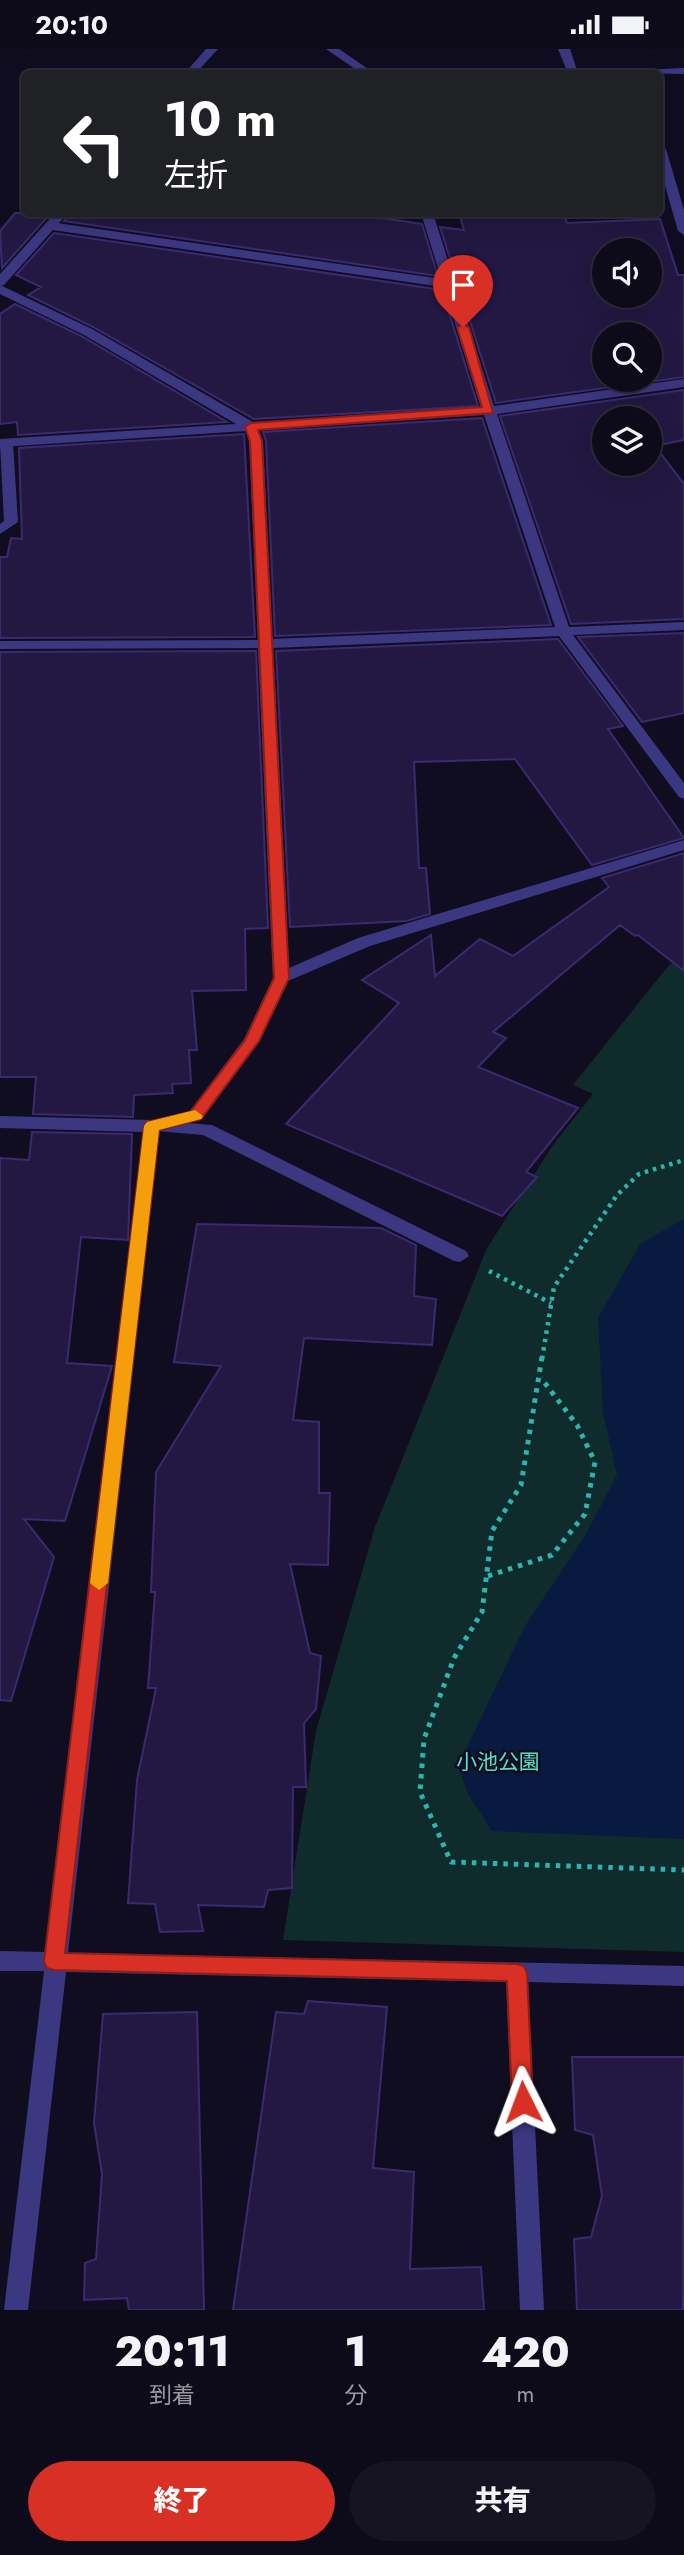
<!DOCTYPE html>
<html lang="ja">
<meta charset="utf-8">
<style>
:root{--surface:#0d0a19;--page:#161322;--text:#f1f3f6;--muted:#9a9aa2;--line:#2d2b38;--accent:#d93025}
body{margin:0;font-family:Jost,"Noto Sans JP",sans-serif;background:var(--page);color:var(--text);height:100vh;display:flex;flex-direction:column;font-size:26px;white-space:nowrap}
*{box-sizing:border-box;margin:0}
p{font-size:23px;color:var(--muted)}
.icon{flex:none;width:38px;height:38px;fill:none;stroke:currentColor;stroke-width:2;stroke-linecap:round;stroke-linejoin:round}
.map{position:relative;height:2261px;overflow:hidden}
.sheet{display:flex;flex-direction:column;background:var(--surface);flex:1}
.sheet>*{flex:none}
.banner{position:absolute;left:21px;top:21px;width:642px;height:147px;border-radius:10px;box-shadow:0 7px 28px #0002,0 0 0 2px var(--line);background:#202124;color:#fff;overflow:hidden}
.fabs{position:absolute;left:592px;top:189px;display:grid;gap:14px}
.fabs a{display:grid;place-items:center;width:70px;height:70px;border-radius:50%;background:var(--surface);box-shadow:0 7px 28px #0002,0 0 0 2px var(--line);font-size:35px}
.pin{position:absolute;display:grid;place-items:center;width:60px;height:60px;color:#fff;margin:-72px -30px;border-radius:50% 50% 50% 0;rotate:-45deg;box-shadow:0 0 7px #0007}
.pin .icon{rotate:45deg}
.me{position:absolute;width:77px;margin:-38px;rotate:357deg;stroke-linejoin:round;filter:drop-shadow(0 0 5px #0008)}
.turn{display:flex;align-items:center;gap:24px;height:147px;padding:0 28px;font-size:32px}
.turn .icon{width:91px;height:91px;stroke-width:2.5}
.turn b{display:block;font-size:49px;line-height:60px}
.eta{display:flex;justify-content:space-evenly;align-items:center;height:119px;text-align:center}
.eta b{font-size:42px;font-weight:800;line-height:49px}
.primary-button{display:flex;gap:14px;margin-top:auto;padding:14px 28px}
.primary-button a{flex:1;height:80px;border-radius:42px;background:var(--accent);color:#fff;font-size:28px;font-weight:800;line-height:80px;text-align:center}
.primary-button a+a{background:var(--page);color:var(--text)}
.status{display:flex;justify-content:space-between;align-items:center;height:49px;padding:0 35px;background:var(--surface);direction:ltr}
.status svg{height:19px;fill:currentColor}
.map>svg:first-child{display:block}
</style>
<div class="status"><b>20:10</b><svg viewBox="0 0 49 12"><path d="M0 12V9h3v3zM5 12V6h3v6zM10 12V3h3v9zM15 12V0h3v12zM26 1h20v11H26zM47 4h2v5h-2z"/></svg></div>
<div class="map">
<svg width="684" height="2261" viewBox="0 0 684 2261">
<rect width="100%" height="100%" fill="#110d21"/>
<path fill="#102b2b" d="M 684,908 L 684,1903 L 283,1891 L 316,1682 L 375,1478 L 487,1199 L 553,1096 L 593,1045 L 573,1036 L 669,916 Z"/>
<path fill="#081a3f" d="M 684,1170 L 684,1790 L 492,1782 L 468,1745 L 458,1717 L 525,1577 L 585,1487 L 617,1426 L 603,1363 L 598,1269 L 641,1194 Z"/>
<path fill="#221842" stroke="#3a2a6f" stroke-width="2" fill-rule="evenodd" d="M 15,164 L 51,164 L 2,219 L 0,182 Z
M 70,164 L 347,164 L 422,175 L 438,227 L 64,172 Z
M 459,164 L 563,164 L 567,174 L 660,170 L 678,226 L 684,226 L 684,328 L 496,354 L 440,178 L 464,181 ZM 604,201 L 649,201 L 649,247 L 604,247 ZM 604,285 L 649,285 L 649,331 L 604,331 Z
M 54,184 L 442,241 L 478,357 L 254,370 L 93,278 L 28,246 L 41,238 L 16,226 Z
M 15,255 L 83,288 L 227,373 L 18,386 L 17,373 L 0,375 L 0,265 Z
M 684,341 L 684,391 L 655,397 L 684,435 L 684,570 L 571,575 L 500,367 ZM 604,369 L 649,369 L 649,415 L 604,415 Z
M 482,369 L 551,576 L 275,587 L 266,392 L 263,383 Z
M 244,385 L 255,588 L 0,589 L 0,508 L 7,508 L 11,489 L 22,490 L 19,399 Z
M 684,584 L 684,664 L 642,673 L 578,588 Z
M 558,590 L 623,677 L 608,680 L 684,789 L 592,816 L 515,710 L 414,713 L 419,819 L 426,819 L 430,865 L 406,872 L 290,878 L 276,602 Z
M 256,602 L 268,879 L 245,880 L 246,941 L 192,942 L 197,1001 L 189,1001 L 191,1034 L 172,1035 L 173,1044 L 134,1046 L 133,1068 L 33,1065 L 36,1028 L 0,1028 L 0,603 Z
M 684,804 L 684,922 L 638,886 L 635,887 L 620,876 L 493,983 L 506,989 L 478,1018 L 578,1059 L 526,1123 L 537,1128 L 502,1167 L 286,1075 L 399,954 L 362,931 L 431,886 L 435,927 L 480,890 L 513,907 L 609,838 L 602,829 Z
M 32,1083 L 132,1085 L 128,1191 L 81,1188 L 67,1314 L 112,1317 L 65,1472 L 24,1470 L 54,1508 L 11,1652 L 0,1651 L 0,1109 L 29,1111 Z
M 197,1175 L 381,1179 L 416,1196 L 414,1247 L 436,1250 L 432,1296 L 304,1289 L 293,1371 L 319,1373 L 319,1444 L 330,1444 L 328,1516 L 290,1515 L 310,1604 L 321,1607 L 316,1660 L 304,1674 L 306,1738 L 293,1738 L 292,1839 L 268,1841 L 264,1858 L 198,1856 L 203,1882 L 160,1883 L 155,1855 L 128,1854 L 137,1731 L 156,1639 L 148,1639 L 155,1543 L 151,1543 L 156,1423 L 221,1317 L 174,1313 Z
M 308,1952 L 387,1958 L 373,2119 L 414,2123 L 410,2220 L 481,2218 L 484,2261 L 233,2261 L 276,1963 L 304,1965 Z
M 197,1963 L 204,2261 L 129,2261 L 127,2249 L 84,2251 L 85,2214 L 96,2210 L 102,2125 L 94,2074 L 103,1965 Z
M 572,2008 L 684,2008 L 683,2261 L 577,2261 L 574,2190 L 591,2188 L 602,2147 L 593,2086 L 575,2081 Z"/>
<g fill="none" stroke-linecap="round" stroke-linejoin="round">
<path stroke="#2bb4b0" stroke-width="4.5" stroke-dasharray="3.5 5" stroke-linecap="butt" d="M 489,1222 L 551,1254
M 542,1310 L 554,1238 L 617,1146 L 639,1125 L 684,1111"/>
<path stroke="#2bb4b0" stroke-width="5" stroke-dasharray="4.5 6" stroke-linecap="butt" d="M 542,1308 L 521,1436 L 492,1482 L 482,1563 L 454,1609 L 424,1690 L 420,1743 L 451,1813 L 684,1821
M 488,1527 L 552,1506 L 585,1465 L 595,1413 L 577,1376 L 541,1329"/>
<path fill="#3c3781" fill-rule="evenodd" d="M 558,0 L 570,0 L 578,24 L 568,24 Z
M 660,96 L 666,100 L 684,161 L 684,186 L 678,182 L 660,119 Z
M 50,173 L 449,231 L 455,235 L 449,239 L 46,180 L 44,177 Z
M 6,390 L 13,394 L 18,473 L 0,485 L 0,475 L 4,472 L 0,393 Z
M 152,1071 L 212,1076 L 466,1202 L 469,1207 L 460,1213 L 454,1212 L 203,1086 L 146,1081 L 143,1077 Z"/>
<path fill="#3c3781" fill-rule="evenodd" d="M 326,0 L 339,0 L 374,24 L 361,24 Z
M 684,19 L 684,25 L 633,24 L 639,21 Z
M 421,164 L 433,164 L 494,357 L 684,330 L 684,338 L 497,365 L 569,578 L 684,573 L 684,581 L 573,586 L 684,734 L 684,750 L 679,748 L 559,587 L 273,599 L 289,919 L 358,889 L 684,791 L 684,801 L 370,897 L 288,932 L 260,992 L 201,1071 L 160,1081 L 68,1904 L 684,1917 L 684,1937 L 528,1933 L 544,2261 L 520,2261 L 506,1933 L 66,1923 L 28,2261 L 4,2261 L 44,1922 L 0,1922 L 0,1902 L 46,1903 L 143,1083 L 0,1079 L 0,1067 L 152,1071 L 189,1063 L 244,990 L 273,929 L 258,599 L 0,600 L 0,592 L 258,591 L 249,392 L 246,382 L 0,398 L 0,390 L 236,375 L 84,286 L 0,245 L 0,236 L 92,280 L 253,373 L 481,359 ZM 484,366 L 555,578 L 272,590 L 263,392 L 259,381 Z"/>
<path fill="#3c3781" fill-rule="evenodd" d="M 206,0 L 218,0 L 196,24 L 185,24 Z
M 55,164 L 68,164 L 4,236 L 0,237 L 0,225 Z"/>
</g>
<path fill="#d93025" stroke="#8d1f18" stroke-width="2" d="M 463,275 L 469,278 L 493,364 L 258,381 L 262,392 L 289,929 L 259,992 L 201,1070 L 159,1081 L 65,1904 L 517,1915 L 524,1917 L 527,1924 L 533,2053 L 530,2060 L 523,2063 L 515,2060 L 512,2053 L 507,1932 L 54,1921 L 47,1919 L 44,1913 L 144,1077 L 147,1073 L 190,1063 L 245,991 L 274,929 L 250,392 L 245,378 L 251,374 L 482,358 L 457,278 Z"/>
<path fill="#f59e0b" d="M 195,1061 L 203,1067 L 201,1070 L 159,1081 L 108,1534 L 99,1541 L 90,1534 L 144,1077 L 147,1073 Z"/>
<g text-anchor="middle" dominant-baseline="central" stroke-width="5" stroke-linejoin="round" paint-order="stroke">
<g font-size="21" fill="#57e1c3" stroke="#110d21">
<text x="498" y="1713">小池公園</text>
</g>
</g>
</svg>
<div class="fabs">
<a><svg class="icon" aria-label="sound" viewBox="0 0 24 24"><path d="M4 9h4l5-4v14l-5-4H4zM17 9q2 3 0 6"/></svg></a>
<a><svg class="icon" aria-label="search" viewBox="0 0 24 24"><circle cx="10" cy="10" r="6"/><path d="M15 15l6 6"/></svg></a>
<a><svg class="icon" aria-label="layers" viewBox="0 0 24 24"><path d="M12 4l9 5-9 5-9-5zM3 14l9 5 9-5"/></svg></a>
</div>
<div class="pin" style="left:463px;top:278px;background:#d93025"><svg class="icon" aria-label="arrive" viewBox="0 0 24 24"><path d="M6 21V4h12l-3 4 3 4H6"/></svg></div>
<svg class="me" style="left:523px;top:2053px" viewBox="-20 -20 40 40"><path d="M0-17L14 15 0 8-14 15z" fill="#d93025" stroke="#fff" stroke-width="4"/></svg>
<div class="banner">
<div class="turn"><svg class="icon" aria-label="left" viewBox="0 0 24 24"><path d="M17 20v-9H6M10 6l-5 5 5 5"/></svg><div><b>10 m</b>左折</div></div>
</div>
</div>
<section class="sheet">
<div class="eta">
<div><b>20:11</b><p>到着</p></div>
<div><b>1</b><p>分</p></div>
<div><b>420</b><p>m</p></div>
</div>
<div class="primary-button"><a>終了</a><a>共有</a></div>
</section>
